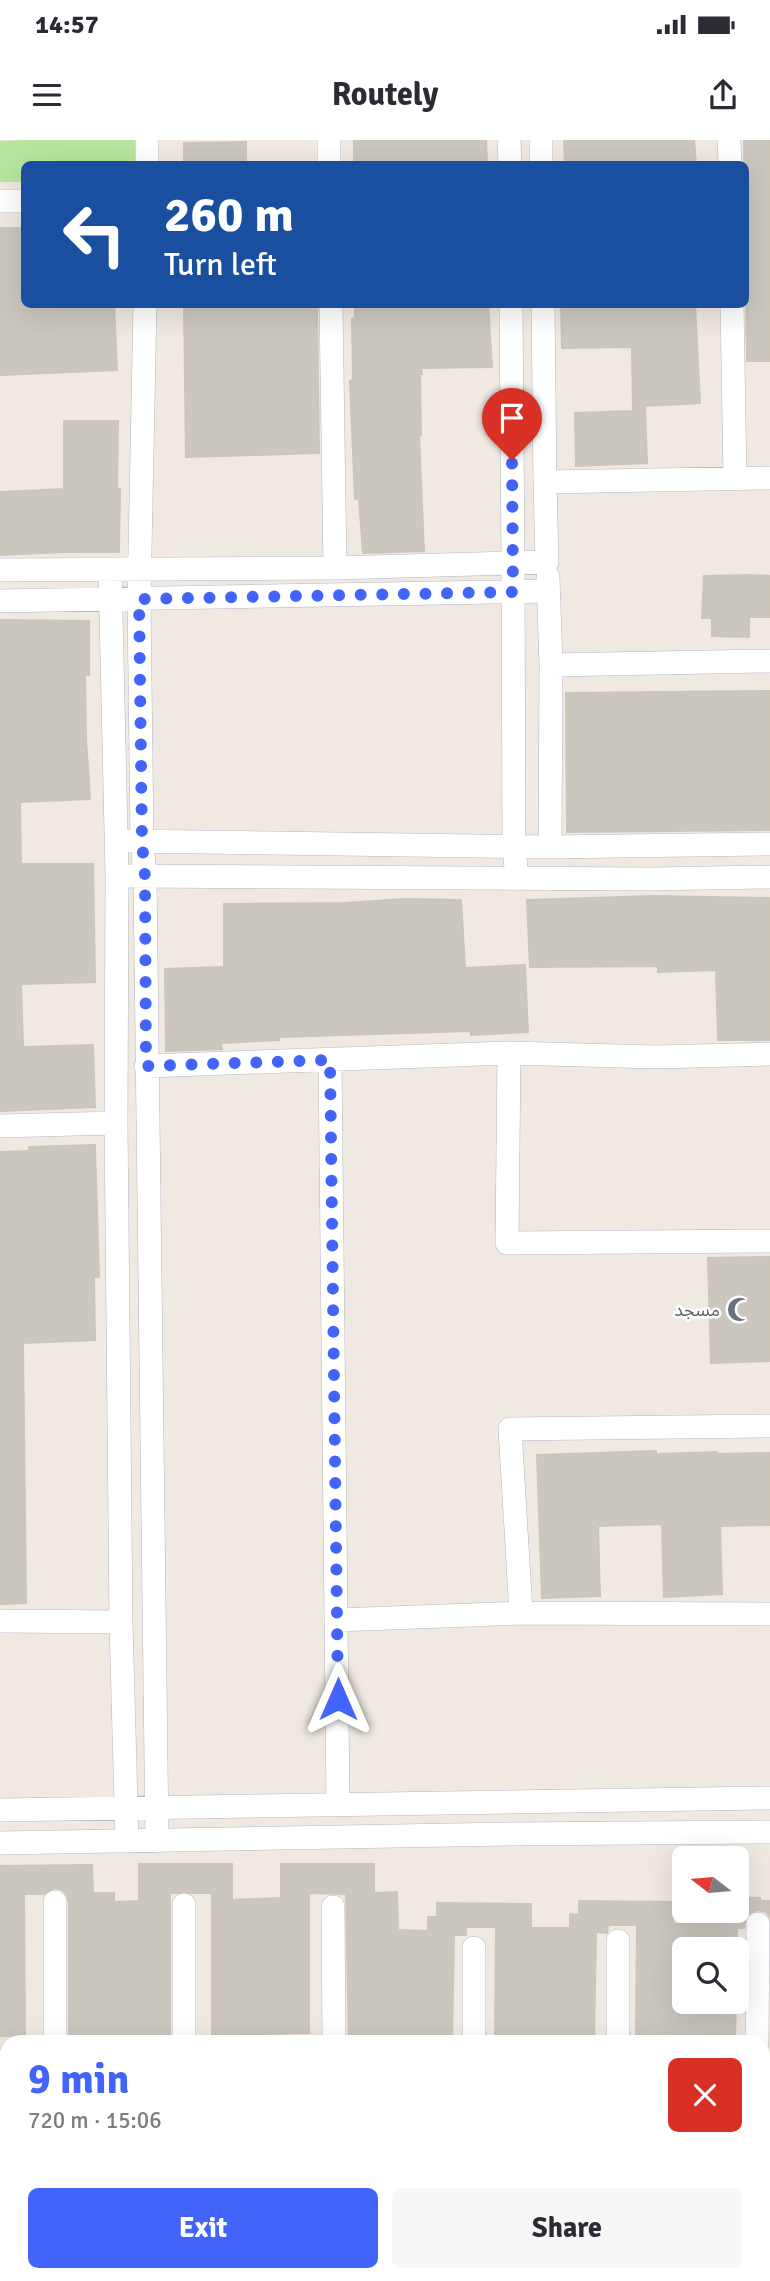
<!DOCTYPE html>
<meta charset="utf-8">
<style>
:root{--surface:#fff;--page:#f7f7f7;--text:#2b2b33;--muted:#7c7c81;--accent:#4264fb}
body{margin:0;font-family:Signika,"Noto Sans Arabic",sans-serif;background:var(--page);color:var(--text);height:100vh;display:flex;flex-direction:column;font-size:26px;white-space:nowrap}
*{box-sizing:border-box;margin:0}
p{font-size:23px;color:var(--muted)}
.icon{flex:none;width:38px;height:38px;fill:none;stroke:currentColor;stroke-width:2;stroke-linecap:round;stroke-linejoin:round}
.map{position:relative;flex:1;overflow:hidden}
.panel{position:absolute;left:0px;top:1895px;width:770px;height:247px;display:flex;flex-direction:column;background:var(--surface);border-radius:21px 21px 0 0;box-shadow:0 7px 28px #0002}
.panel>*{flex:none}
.top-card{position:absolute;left:21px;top:21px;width:728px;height:147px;border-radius:10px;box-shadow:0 7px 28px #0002;background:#1a4fa0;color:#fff;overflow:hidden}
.needle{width:46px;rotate:286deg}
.buttons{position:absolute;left:672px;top:1706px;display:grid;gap:14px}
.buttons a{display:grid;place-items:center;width:77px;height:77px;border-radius:10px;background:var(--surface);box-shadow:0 7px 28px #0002;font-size:35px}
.pin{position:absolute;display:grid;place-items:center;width:60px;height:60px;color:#fff;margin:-72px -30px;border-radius:50% 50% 50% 0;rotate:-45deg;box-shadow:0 0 7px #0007}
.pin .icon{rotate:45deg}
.me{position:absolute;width:77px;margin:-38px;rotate:0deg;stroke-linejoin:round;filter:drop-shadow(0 0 5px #0008)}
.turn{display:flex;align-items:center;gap:24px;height:147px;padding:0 28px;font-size:32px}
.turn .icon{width:91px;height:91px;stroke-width:2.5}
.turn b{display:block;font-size:49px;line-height:60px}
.round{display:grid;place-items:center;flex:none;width:74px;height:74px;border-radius:10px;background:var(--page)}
.head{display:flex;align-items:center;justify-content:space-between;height:119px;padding:0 28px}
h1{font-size:42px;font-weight:800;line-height:52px;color:var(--accent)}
.action{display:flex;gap:14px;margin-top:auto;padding:14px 28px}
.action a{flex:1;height:80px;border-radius:10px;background:var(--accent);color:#fff;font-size:28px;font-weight:800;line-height:80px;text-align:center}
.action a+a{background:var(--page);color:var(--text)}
.status{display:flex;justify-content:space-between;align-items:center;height:49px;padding:0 35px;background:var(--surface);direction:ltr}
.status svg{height:19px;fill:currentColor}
header{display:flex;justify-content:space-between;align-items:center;height:91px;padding:0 28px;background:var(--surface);font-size:32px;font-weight:800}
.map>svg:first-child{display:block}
</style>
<div class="status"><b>14:57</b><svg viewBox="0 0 49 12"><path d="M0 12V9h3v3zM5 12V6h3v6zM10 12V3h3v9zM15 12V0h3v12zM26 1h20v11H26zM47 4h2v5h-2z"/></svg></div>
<header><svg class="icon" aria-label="menu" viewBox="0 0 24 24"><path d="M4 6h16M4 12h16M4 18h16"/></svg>Routely<svg class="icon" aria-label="share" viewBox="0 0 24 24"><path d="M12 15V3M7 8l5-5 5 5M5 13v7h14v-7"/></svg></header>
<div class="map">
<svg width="770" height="2141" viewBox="0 0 770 2141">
<rect width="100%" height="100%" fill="#efe9e1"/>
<path fill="#b6e59e" d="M 25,0 L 141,0 L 141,24 L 24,24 L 24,42 L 0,42 L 0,1 Z"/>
<path fill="#cbc7bf" stroke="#cbc5ba" stroke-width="2" d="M 354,0 L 486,0 L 487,24 L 354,24 Z
M 564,0 L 694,0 L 696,24 L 565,24 Z
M 744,0 L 770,0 L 770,221 L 747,221 Z
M 246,2 L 246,24 L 184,24 L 184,3 Z
M 0,88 L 24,88 L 24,164 L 114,164 L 117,230 L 0,235 Z
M 184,164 L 317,164 L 319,313 L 186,317 Z
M 355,164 L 488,164 L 492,227 L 421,228 L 422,234 L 420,234 L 421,295 L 419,295 L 424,411 L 363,413 L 359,358 L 355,359 L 350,241 L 353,240 L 352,179 L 355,178 Z
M 561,164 L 695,164 L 700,263 L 645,266 L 647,323 L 576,326 L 575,273 L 633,271 L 632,207 L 562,208 Z
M 64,281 L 118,281 L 117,349 L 120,349 L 119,412 L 65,412 L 1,415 L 1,352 L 64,349 Z
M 750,435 L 770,436 L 770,477 L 749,477 L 749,497 L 712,496 L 712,478 L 702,478 L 704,436 Z
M 0,480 L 89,481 L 89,535 L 85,535 L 86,599 L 90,659 L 20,662 L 21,724 L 93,724 L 95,842 L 21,844 L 23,907 L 93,905 L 95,967 L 0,971 Z
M 770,551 L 770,690 L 567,692 L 566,553 Z
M 654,756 L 770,758 L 770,900 L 718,900 L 716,830 L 658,832 L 658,826 L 530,827 L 527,760 Z
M 406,759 L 461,760 L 465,828 L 525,825 L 528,892 L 471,895 L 471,891 L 279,897 L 279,900 L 221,903 L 222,909 L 166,911 L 165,829 L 224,827 L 224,764 L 345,763 Z
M 95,1005 L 99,1137 L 94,1137 L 95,1200 L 23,1203 L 26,1463 L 0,1464 L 0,1012 L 29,1011 L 29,1007 Z
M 770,1117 L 770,1221 L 711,1223 L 708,1118 Z
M 656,1311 L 656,1314 L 717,1312 L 717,1314 L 770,1313 L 770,1385 L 720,1386 L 722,1454 L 664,1457 L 662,1384 L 598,1386 L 600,1456 L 542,1458 L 537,1315 Z
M 139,1724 L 232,1724 L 232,1760 L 281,1758 L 281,1724 L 374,1724 L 374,1753 L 397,1752 L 398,1790 L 428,1791 L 428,1777 L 437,1777 L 437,1763 L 531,1764 L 531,1788 L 570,1788 L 570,1774 L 579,1775 L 579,1761 L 673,1762 L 673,1784 L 711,1784 L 711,1771 L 737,1771 L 737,1757 L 760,1758 L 760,1761 L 770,1761 L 770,1777 L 766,1772 L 759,1770 L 752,1772 L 746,1776 L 744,1788 L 737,1788 L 737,1810 L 683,1810 L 683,1862 L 736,1862 L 735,1902 L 636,1902 L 637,1785 L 608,1785 L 607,1793 L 596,1792 L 594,1902 L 495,1902 L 496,1787 L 466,1787 L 466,1795 L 454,1795 L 452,1902 L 349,1902 L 346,1754 L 309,1753 L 309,1893 L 212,1895 L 212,1753 L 170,1753 L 170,1902 L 69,1902 L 69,1762 L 67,1756 L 63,1750 L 54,1748 L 44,1754 L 24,1754 L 25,1896 L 0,1896 L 0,1726 L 92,1725 L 93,1753 L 114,1753 L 114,1762 L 139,1761 Z"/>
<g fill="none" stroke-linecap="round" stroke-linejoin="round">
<defs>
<path id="minor" d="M 329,0 L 329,24
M 509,0 L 510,24
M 541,0 L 541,24
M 729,0 L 730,24
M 147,24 L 147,0
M 0,61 L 24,61
M 145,164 L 139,459 L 142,701 L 145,737 L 157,1701
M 331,164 L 335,428
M 511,164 L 513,423 L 547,422 L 545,342 L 770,338
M 543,164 L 545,342
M 732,164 L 735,339
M 110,429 L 117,736 L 116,983 L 121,1482 L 127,1701
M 0,430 L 335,428 L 513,423 L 514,706 L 517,739
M 548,437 L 551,525 L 550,707
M 0,461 L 548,451
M 551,525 L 770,521
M 129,701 L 550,707 L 770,704
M 129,736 L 651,739 L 770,737
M 509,913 L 507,1103 L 770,1101
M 330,920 L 338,1664
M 146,926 L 509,913 L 656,917 L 770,914
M 0,986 L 116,983
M 521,1473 L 510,1289 L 770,1286
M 337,1480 L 521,1473 L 770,1474
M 0,1481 L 121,1482
M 0,1670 L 770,1658
M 0,1703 L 509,1694 L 770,1692
M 55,1762 L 55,1902
M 333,1767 L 334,1902
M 474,1808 L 474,1902
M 184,1902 L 184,1765
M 618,1902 L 618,1801
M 757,1902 L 758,1784
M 0,1921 L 7,1921
M 763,1978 L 770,1978
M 0,2084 L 7,2084
M 298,2135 L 299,2141
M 725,2135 L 736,2141"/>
</defs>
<use href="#minor" stroke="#b4b7c1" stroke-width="24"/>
<use href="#minor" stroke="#fff" stroke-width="23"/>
</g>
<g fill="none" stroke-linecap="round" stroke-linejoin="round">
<path stroke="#4264fb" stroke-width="12" stroke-dasharray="0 21.6" d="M 338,1559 L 330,920 L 146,926 L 145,737 L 142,701 L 139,459 L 513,452 L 512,320"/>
</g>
<defs>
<symbol id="mosque-bare" viewBox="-9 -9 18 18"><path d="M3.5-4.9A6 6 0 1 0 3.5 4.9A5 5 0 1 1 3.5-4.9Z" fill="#6b7280" stroke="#fff" stroke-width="2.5" paint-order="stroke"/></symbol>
</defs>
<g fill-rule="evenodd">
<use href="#mosque-bare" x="722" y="1152" width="35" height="35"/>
</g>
<g text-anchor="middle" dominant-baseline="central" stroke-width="5" stroke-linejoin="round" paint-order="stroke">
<g font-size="18" fill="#5b616d" stroke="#fff" text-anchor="end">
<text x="720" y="1170">مسجد</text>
</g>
</g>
</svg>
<div class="buttons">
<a><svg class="needle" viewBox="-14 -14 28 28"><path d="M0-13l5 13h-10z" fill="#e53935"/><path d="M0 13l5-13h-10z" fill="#7c7c81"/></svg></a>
<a><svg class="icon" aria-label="search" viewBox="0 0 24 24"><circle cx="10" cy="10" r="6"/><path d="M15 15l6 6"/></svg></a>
</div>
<div class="pin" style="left:512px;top:320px;background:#d93025"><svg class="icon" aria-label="arrive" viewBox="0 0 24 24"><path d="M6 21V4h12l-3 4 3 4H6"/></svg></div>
<svg class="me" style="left:338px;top:1559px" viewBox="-20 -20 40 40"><path d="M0-17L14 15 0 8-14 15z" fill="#4264fb" stroke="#fff" stroke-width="4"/></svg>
<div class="top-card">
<div class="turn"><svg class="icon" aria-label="left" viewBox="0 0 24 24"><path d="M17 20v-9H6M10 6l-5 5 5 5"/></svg><div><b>260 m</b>Turn left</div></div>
</div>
<section class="panel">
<div class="head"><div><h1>9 min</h1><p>720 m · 15:06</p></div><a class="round" style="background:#d93025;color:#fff"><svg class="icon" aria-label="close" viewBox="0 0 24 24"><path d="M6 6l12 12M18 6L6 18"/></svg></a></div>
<div class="action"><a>Exit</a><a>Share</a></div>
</section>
</div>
